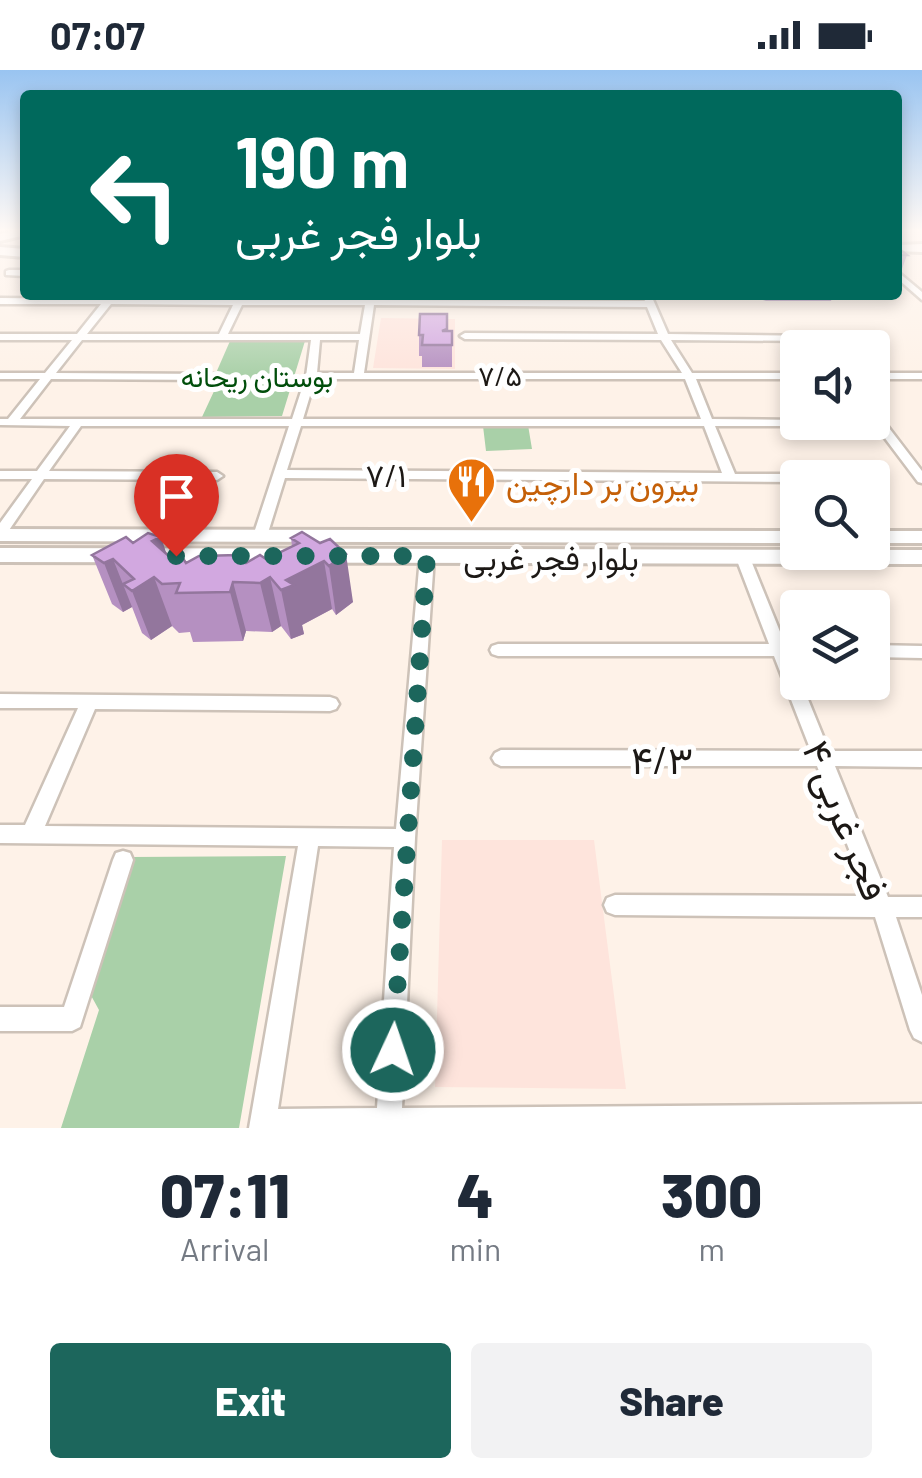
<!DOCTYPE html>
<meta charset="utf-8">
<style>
:root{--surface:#fff;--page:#f2f2f3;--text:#1f2937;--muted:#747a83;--accent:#1c665c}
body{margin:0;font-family:Barlow,Vazirmatn,sans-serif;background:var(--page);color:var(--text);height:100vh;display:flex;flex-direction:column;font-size:38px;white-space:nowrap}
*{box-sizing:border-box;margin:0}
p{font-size:32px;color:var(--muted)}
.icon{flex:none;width:55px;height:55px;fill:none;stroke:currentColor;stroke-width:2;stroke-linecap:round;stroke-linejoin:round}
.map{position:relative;height:1058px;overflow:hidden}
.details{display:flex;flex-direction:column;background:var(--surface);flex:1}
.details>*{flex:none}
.top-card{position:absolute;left:20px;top:20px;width:882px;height:210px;border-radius:10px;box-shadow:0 5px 15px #0003;background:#00695c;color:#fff;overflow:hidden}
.controls{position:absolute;left:780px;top:260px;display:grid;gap:20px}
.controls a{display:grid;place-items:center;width:110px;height:110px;border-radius:10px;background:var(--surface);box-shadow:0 5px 15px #0003;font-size:50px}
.pin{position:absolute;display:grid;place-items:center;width:85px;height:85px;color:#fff;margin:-102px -42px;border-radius:50% 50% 50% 0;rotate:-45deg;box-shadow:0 0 10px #0007}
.pin .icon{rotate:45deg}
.me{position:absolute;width:110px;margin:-55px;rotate:3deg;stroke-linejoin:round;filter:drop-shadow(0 0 8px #0008)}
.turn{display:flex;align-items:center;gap:35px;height:210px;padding:0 50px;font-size:45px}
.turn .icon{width:130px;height:130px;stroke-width:2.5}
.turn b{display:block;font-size:70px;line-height:85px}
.eta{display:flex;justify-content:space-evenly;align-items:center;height:170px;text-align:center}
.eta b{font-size:60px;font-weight:800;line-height:70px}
.cta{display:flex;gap:20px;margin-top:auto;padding:20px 50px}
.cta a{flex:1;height:115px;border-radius:10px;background:var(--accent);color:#fff;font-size:40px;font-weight:800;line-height:115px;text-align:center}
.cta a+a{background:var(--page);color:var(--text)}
.status{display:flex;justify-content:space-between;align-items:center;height:70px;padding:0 50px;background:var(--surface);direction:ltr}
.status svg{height:28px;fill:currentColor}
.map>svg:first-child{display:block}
</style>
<div class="status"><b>07:07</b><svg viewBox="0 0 49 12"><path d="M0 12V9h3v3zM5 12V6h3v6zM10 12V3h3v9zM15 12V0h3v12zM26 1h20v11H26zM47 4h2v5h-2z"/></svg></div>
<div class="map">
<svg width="922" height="1058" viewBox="0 0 922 1058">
<rect width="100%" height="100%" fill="#fef2e8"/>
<path fill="#fee4dc" d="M 381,248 L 455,249 L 455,299 L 373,298 Z
M 442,770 L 594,770 L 626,1019 L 435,1017 Z"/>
<path fill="#a9d0a8" d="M 230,271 L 305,271 L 282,346 L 202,347 L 222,304 L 216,303 Z
M 528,355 L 532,379 L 486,381 L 483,356 Z
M 286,786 L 239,1058 L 61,1058 L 99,940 L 88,920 L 131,787 Z"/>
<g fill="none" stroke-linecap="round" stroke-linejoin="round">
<defs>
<path id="minor" d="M 9,200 L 25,200 L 25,206 L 6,205 L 6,201 Z
M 898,202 L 922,222 L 922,230 L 898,209 Z
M 109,225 L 115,225 L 115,229 L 236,229 L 238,225 L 246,225 L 245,229 L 366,230 L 367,225 L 375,225 L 375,230 L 645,231 L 643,225 L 651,225 L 668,264 L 822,266 L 822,270 L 819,271 L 671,270 L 692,303 L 798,303 L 798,309 L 696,309 L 712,349 L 798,350 L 798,352 L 827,353 L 821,356 L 715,356 L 735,404 L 823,404 L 829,408 L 798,408 L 798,412 L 285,408 L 267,466 L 260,470 L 253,466 L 289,356 L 81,356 L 49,401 L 217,402 L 223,406 L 217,410 L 44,409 L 5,466 L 0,467 L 0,453 L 32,409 L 0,409 L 0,401 L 37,401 L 70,356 L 0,355 L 0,349 L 8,349 L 40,309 L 0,309 L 0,303 L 45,303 L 72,270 L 0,270 L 0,264 L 77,264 L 101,234 L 0,234 L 0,228 L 106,229 ZM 111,234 L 233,235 L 219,264 L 87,264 ZM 242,235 L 365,235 L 360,264 L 228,264 ZM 374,235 L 647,237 L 658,264 L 465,263 L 460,266 L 465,269 L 661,270 L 682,303 L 364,303 ZM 82,270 L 311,270 L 306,306 L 292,349 L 20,349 L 51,309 L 215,310 L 220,307 L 215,304 L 56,303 ZM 320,270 L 359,270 L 354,303 L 317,303 ZM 315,309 L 685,309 L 701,349 L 303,349 ZM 301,356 L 704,356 L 722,403 L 287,400 Z
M 872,303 L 922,303 L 922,309 L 872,309 Z
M 872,340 L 876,341 L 922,401 L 922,413 L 918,412 L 872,351 Z
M 427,482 L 434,487 L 415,768 L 402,1038 L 922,1034 L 922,1058 L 249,1058 L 298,776 L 0,773 L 0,755 L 25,755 L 78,638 L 0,638 L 0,624 L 330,627 L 336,629 L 339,634 L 336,639 L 330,641 L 95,639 L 45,756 L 396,759 L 420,487 ZM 318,776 L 394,777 L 377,1038 L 278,1039 Z
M 743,483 L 750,488 L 785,574 L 798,574 L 798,586 L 790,586 L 798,604 L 798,612 L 801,612 L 829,681 L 922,681 L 922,697 L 835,696 L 888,827 L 922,827 L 922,847 L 896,847 L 922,925 L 922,972 L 914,968 L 910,960 L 875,847 L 615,845 L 607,842 L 604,835 L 607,828 L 615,825 L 867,826 L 817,696 L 501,696 L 495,693 L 492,688 L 495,683 L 501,680 L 811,681 L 774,586 L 498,586 L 492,584 L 490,580 L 492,576 L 498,574 L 769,574 L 736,488 Z
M 872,575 L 922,576 L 922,588 L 872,587 Z
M 123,781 L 130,783 L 133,790 L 80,957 L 72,961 L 0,961 L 0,937 L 64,937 L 113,790 L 116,783 Z"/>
<path id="secondary" d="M 17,160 L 25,160 L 25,165 L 0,171 L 0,164 Z
M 922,174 L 922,182 L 898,181 L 898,175 Z
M 0,177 L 25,179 L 25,187 L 0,185 Z
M 0,459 L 798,461 L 798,473 L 0,471 Z
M 872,461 L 922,461 L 922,473 L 872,473 Z
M 0,478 L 922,480 L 922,494 L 0,492 Z"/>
</defs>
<use href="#minor" stroke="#cdc2b8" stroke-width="5"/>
<use href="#secondary" stroke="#cdc2b8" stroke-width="6"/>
<use href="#minor" fill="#fff" fill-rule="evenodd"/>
<use href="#secondary" fill="#fff" fill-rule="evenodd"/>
</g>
<path fill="#b590c1" d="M 898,178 L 907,185 L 898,210 Z
M 748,225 L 833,225 L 831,231 L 766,231 Z
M 452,261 L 452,297 L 422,297 L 422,286 L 419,286 L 419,265 Z
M 161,467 L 166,484 L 172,489 L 186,493 L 246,493 L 266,489 L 292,476 L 291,468 L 320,473 L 353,532 L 336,545 L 332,539 L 302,555 L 304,564 L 291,569 L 281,556 L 272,562 L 246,561 L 243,571 L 193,572 L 190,562 L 179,563 L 172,556 L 151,570 L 142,563 L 132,537 L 123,542 L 112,534 L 92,485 L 133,473 Z"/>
<path fill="#93769d" d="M 161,467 L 176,513 L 152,471 Z
M 346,484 L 353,532 L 336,545 L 329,496 Z
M 113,489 L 132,537 L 123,542 L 104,493 Z
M 324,491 L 332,539 L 302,555 L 304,564 L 291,569 L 281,520 L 286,510 Z
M 154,507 L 172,556 L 151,570 L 132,521 Z
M 270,507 L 281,556 L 272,562 L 260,513 Z
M 233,512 L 246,561 L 243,571 L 230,522 Z"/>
<path fill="#d2a8e0" stroke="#93769d" stroke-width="2.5" d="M 898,178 L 907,185 L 898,185 Z
M 420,244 L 447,244 L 447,259 L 442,261 L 452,261 L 452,275 L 422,275 L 423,265 L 419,265 Z
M 302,462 L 320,473 L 330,469 L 346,484 L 329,496 L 324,491 L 286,510 L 294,515 L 281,520 L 270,507 L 260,513 L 233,512 L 230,522 L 176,523 L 180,513 L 162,514 L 154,507 L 132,521 L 123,514 L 134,509 L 113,489 L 104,493 L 92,485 L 126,467 L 133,473 L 148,463 L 161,467 L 152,471 L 172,489 L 182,487 L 186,493 L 199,486 L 238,485 L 246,493 L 260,485 L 266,489 L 299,473 L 291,468 Z"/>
<linearGradient id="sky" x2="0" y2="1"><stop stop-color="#99c4f1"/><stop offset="0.52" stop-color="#fff9f5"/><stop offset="1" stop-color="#fff9f5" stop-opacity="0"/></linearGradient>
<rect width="922" height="308" fill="url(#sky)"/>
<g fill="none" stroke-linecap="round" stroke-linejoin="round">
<path stroke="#1c665c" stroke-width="18" stroke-dasharray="0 32.4" d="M 176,486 L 427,486 L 393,980"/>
</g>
<defs>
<symbol id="restaurant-pin" viewBox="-11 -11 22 30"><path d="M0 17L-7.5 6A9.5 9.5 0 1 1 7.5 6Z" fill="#e8710a" stroke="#fff"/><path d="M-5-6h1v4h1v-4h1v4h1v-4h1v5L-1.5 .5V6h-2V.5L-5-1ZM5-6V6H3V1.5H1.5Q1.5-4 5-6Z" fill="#fff"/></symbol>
</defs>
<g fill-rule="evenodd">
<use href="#restaurant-pin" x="444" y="384" width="55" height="75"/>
</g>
<g text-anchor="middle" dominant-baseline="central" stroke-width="10" stroke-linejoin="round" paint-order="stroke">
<g font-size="28" fill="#1c1815" stroke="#fff">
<text x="500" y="305">۷/۵</text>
</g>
<g font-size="28" fill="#014e0b" stroke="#fff">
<text x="257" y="306">بوستان ریحانه</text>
</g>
<g font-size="32" fill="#1c1815" stroke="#fff">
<text x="386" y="404">۷/۱</text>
<text x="551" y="487">بلوار فجر غربی</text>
</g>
<g font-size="32" fill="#c56008" stroke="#fff" text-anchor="start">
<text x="506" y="412">بیرون بر دارچین</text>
</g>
<g font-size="38" fill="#1c1815" stroke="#fff">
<text x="662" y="689">۴/۳</text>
<text transform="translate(847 750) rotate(68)">۴ فجر غربی</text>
</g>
</g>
</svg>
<div class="controls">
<a><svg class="icon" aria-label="sound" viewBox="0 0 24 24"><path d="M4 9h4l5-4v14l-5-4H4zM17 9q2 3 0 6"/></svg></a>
<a><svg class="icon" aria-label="search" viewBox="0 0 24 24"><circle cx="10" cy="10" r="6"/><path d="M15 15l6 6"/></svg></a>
<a><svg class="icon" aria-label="layers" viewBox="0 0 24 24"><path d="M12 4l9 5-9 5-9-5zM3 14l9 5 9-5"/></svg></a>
</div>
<div class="pin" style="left:176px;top:486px;background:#d93025"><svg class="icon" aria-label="arrive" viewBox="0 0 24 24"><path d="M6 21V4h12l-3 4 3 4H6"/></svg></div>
<svg class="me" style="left:393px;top:980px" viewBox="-20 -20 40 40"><circle r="17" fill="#1c665c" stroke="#fff" stroke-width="3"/><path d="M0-11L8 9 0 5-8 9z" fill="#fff"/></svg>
<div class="top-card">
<div class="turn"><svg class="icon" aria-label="left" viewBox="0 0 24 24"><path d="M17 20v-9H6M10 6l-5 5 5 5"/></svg><div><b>190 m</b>بلوار فجر غربی</div></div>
</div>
</div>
<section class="details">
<div class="eta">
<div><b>07:11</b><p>Arrival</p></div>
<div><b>4</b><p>min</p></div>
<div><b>300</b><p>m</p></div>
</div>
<div class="cta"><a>Exit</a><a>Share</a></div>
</section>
